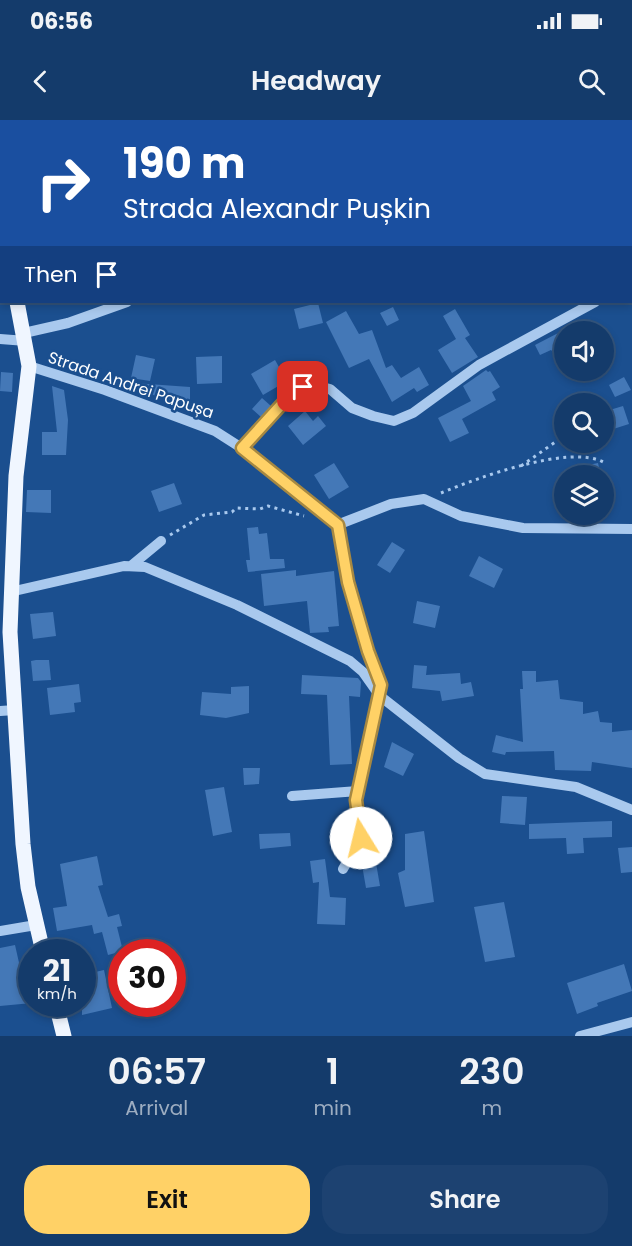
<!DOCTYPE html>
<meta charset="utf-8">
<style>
:root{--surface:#143b6b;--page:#1d4271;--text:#f1f3f6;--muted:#9dadc1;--line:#33557e;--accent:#ffd166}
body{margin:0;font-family:Poppins,sans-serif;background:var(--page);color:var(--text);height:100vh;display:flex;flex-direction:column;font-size:22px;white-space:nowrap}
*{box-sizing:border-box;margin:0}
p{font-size:20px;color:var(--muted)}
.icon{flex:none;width:33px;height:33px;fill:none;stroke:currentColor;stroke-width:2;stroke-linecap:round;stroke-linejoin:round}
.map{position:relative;height:916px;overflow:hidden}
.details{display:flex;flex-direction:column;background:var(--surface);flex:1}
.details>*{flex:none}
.top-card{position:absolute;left:0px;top:0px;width:633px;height:183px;box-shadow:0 3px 9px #0003,0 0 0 2px var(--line);background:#1a4fa0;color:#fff;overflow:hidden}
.controls{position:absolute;left:554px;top:201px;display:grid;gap:12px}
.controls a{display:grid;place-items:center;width:60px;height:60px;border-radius:50%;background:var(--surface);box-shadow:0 3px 9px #0003,0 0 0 2px var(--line);font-size:30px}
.speed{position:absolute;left:18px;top:819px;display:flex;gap:12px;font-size:30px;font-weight:700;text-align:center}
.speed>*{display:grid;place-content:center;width:78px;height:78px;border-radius:50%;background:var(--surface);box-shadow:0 3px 9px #0003,0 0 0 2px var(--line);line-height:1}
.speed small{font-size:15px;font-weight:400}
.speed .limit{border:9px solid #d22;background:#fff;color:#111}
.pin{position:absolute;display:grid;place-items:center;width:51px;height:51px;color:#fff;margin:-26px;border-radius:12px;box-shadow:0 3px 9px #0006}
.me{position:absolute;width:66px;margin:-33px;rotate:351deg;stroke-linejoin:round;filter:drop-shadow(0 0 4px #0008)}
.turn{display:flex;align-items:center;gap:21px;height:126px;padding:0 24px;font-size:27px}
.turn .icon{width:78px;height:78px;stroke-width:2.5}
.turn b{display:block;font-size:42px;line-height:51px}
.then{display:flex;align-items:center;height:57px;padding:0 24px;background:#0003;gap:12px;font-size:22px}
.eta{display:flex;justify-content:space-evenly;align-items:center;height:102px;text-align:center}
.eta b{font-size:36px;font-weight:600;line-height:42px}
.button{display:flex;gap:12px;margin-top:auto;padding:12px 24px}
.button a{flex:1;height:69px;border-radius:24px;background:var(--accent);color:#111;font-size:24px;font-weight:600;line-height:69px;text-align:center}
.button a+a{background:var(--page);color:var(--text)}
.status{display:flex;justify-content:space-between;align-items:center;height:42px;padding:0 30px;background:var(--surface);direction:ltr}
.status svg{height:16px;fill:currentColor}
header{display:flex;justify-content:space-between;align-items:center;height:78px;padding:0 24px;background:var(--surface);font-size:27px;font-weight:600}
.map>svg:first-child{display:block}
</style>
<div class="status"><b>06:56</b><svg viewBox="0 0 49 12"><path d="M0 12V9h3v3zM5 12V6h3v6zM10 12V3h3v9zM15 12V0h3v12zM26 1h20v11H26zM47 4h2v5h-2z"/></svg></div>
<header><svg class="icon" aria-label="back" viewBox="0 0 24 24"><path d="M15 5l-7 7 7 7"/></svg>Headway<svg class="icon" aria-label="search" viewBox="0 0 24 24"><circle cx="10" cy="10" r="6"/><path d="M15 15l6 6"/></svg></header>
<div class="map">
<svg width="632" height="916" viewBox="0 0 632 916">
<rect width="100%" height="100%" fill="#1b4f8f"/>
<path fill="#4478b7" d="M 318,183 L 323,203 L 299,209 L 294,189 Z
M 393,187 L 399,200 L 387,206 L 380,193 Z
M 455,189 L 470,215 L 465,218 L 478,237 L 452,253 L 438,230 L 456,219 L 443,196 Z
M 346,191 L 359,214 L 372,210 L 386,248 L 392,245 L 401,258 L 419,247 L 429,265 L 417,272 L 414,268 L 392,282 L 369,239 L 349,248 L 326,202 Z
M 564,210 L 564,243 L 551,230 L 540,235 L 535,225 Z
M 136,235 L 155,239 L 150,261 L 131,258 Z
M 222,236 L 222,263 L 197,264 L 196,237 Z
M 275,240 L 287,261 L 263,275 L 251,254 Z
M 486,250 L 488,252 L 490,251 L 500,267 L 492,272 L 496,280 L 462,299 L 469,313 L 450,322 L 438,298 L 471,281 L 463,266 Z
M 1,252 L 13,253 L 12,272 L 0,271 Z
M 624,257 L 631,270 L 615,277 L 609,265 Z
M 134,263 L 190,267 L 190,281 L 165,279 L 133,268 Z
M 52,266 L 64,270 L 68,300 L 66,335 L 42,335 L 42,312 L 57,312 Z
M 262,278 L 271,286 L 261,297 L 252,289 Z
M 623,286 L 629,304 L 607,311 L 603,292 Z
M 305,291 L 313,301 L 318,296 L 326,306 L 303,325 L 288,306 Z
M 334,343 L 349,367 L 329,379 L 314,355 Z
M 598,343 L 601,356 L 564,356 L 564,350 Z
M 174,363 L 182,384 L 159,392 L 151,371 Z
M 27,370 L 51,370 L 51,393 L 26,392 Z
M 258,407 L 259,414 L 267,413 L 270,439 L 284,439 L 285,448 L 248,452 L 246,440 L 250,440 L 247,408 Z
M 392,422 L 405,430 L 390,453 L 377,445 Z
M 479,436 L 503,449 L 494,468 L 469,456 Z
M 296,450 L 296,456 L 334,451 L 339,506 L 328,507 L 329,512 L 310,513 L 307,481 L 264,486 L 261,454 Z
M 417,481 L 440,486 L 435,508 L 413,503 Z
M 53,492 L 56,516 L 33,519 L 30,494 Z
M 36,540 L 49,540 L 51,560 L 33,561 L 31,541 Z
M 414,545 L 427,546 L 426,555 L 460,553 L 461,564 L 471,562 L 474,576 L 442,581 L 440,571 L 412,568 Z
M 522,551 L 536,551 L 536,562 L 558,560 L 560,579 L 583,582 L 583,594 L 598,591 L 600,602 L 612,603 L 612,612 L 632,610 L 632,648 L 592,642 L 591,651 L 555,650 L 554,631 L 506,632 L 505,635 L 492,632 L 496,615 L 523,622 L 520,569 L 523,569 Z
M 302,555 L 358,558 L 361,562 L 360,577 L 349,576 L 352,644 L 330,645 L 327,575 L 301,574 Z
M 79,564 L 81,582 L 74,583 L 75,592 L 50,595 L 47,568 Z
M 249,566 L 249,593 L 226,598 L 200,595 L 202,572 L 231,574 L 231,567 Z
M 392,622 L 414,634 L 403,656 L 384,647 Z
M 243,648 L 260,648 L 259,664 L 244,665 Z
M 224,667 L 232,712 L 213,716 L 205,670 Z
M 502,676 L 527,677 L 525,705 L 500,703 Z
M 612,701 L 612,717 L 583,718 L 584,733 L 567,734 L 566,718 L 529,719 L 529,704 Z
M 424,711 L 434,782 L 405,787 L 398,753 L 405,750 L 405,714 Z
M 290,713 L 291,726 L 260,729 L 259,714 Z
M 632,727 L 632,752 L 621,753 L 618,728 Z
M 97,736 L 103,765 L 98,766 L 108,797 L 119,794 L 122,806 L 117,807 L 123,831 L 108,835 L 102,812 L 94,814 L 92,805 L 57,811 L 53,788 L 67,786 L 60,744 Z
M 325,739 L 330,777 L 346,778 L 345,805 L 317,804 L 319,762 L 313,763 L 310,741 Z
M 376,743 L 380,766 L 366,768 L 362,745 Z
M 504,782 L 515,837 L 485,842 L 474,787 Z
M 15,825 L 25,869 L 32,868 L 32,883 L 0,886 L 0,828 Z
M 624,844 L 632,871 L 597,883 L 598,886 L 577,894 L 567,863 Z
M 104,850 L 112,888 L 82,895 L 82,855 Z"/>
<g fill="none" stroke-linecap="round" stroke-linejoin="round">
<path stroke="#a9c9ee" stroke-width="3" stroke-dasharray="3 4.5" stroke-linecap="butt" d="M 348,0 L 351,2
M 0,2 L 2,2
M 601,284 L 605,280
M 521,346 L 564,316
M 441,373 C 477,358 569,324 603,342
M 170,415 L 204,395 L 232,392 L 236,388 L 260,389 L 268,386 L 304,396"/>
<path stroke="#a9c9ee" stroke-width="10" d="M 0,118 L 2,118
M 0,162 L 2,162
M 632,164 L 632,163
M 24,213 L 68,203 L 127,182
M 0,219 L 26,221
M 29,246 L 105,270 L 215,311 L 251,334 L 290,369 L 337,405 L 348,462 L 368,531 L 381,565 L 356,680 L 361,718 L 343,749
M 242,328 L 299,268 L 314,265 L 330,269 L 352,288 L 373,296 L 394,301 L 413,293 L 479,245 L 595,182
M 337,405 L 391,384 L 424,379 L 461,396 L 523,408 L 632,409
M 132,445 L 161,421
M 10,472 L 124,446 L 145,447 L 237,485 L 350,541 L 363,552 L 380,576 L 459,638 L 485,654 L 576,667 L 632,690
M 0,591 L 15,590
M 292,676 L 358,671
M 0,811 L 36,805
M 580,916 L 632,902"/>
<path stroke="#f0f6ff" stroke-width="15" d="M 22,2 L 23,0
M 17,182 L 29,246 L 16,356 L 10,512 L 23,724 L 28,767 L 43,832
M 56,884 L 64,916"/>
</g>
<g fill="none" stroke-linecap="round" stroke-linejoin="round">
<defs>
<path id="route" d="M 303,267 L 292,273 L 242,328 L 338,405 L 348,462 L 368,531 L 381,565 L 356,680 L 361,718"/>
</defs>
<use href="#route" stroke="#a68842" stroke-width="15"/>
<use href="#route" stroke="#ffd166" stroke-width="10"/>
</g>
<g text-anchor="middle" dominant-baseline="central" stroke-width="5" stroke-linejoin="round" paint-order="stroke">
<g font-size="16" fill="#fff" stroke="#1b4f8f">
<text transform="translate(131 265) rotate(19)">Strada Andrei Papușa</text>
</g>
</g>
</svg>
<div class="controls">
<a><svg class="icon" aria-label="sound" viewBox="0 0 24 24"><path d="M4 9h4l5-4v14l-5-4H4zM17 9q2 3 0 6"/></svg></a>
<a><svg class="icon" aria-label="search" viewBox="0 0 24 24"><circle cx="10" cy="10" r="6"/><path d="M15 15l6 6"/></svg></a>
<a><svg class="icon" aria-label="layers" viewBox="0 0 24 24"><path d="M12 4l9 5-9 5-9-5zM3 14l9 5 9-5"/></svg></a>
</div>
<div class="speed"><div>21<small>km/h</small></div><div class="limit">30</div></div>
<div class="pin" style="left:303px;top:267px;background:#d93025"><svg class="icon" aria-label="arrive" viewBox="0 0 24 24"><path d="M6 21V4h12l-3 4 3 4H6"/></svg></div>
<svg class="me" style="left:361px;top:718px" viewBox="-20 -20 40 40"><circle r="19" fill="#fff"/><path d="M0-13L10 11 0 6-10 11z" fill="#ffd166"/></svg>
<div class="top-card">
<div class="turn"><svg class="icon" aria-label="right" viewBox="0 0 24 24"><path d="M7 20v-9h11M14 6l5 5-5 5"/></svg><div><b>190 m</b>Strada Alexandr Pușkin</div></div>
<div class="then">Then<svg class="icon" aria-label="arrive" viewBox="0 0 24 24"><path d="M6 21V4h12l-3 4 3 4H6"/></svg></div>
</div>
</div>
<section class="details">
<div class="eta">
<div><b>06:57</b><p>Arrival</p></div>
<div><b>1</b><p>min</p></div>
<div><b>230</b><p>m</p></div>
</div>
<div class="button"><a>Exit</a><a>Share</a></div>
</section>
